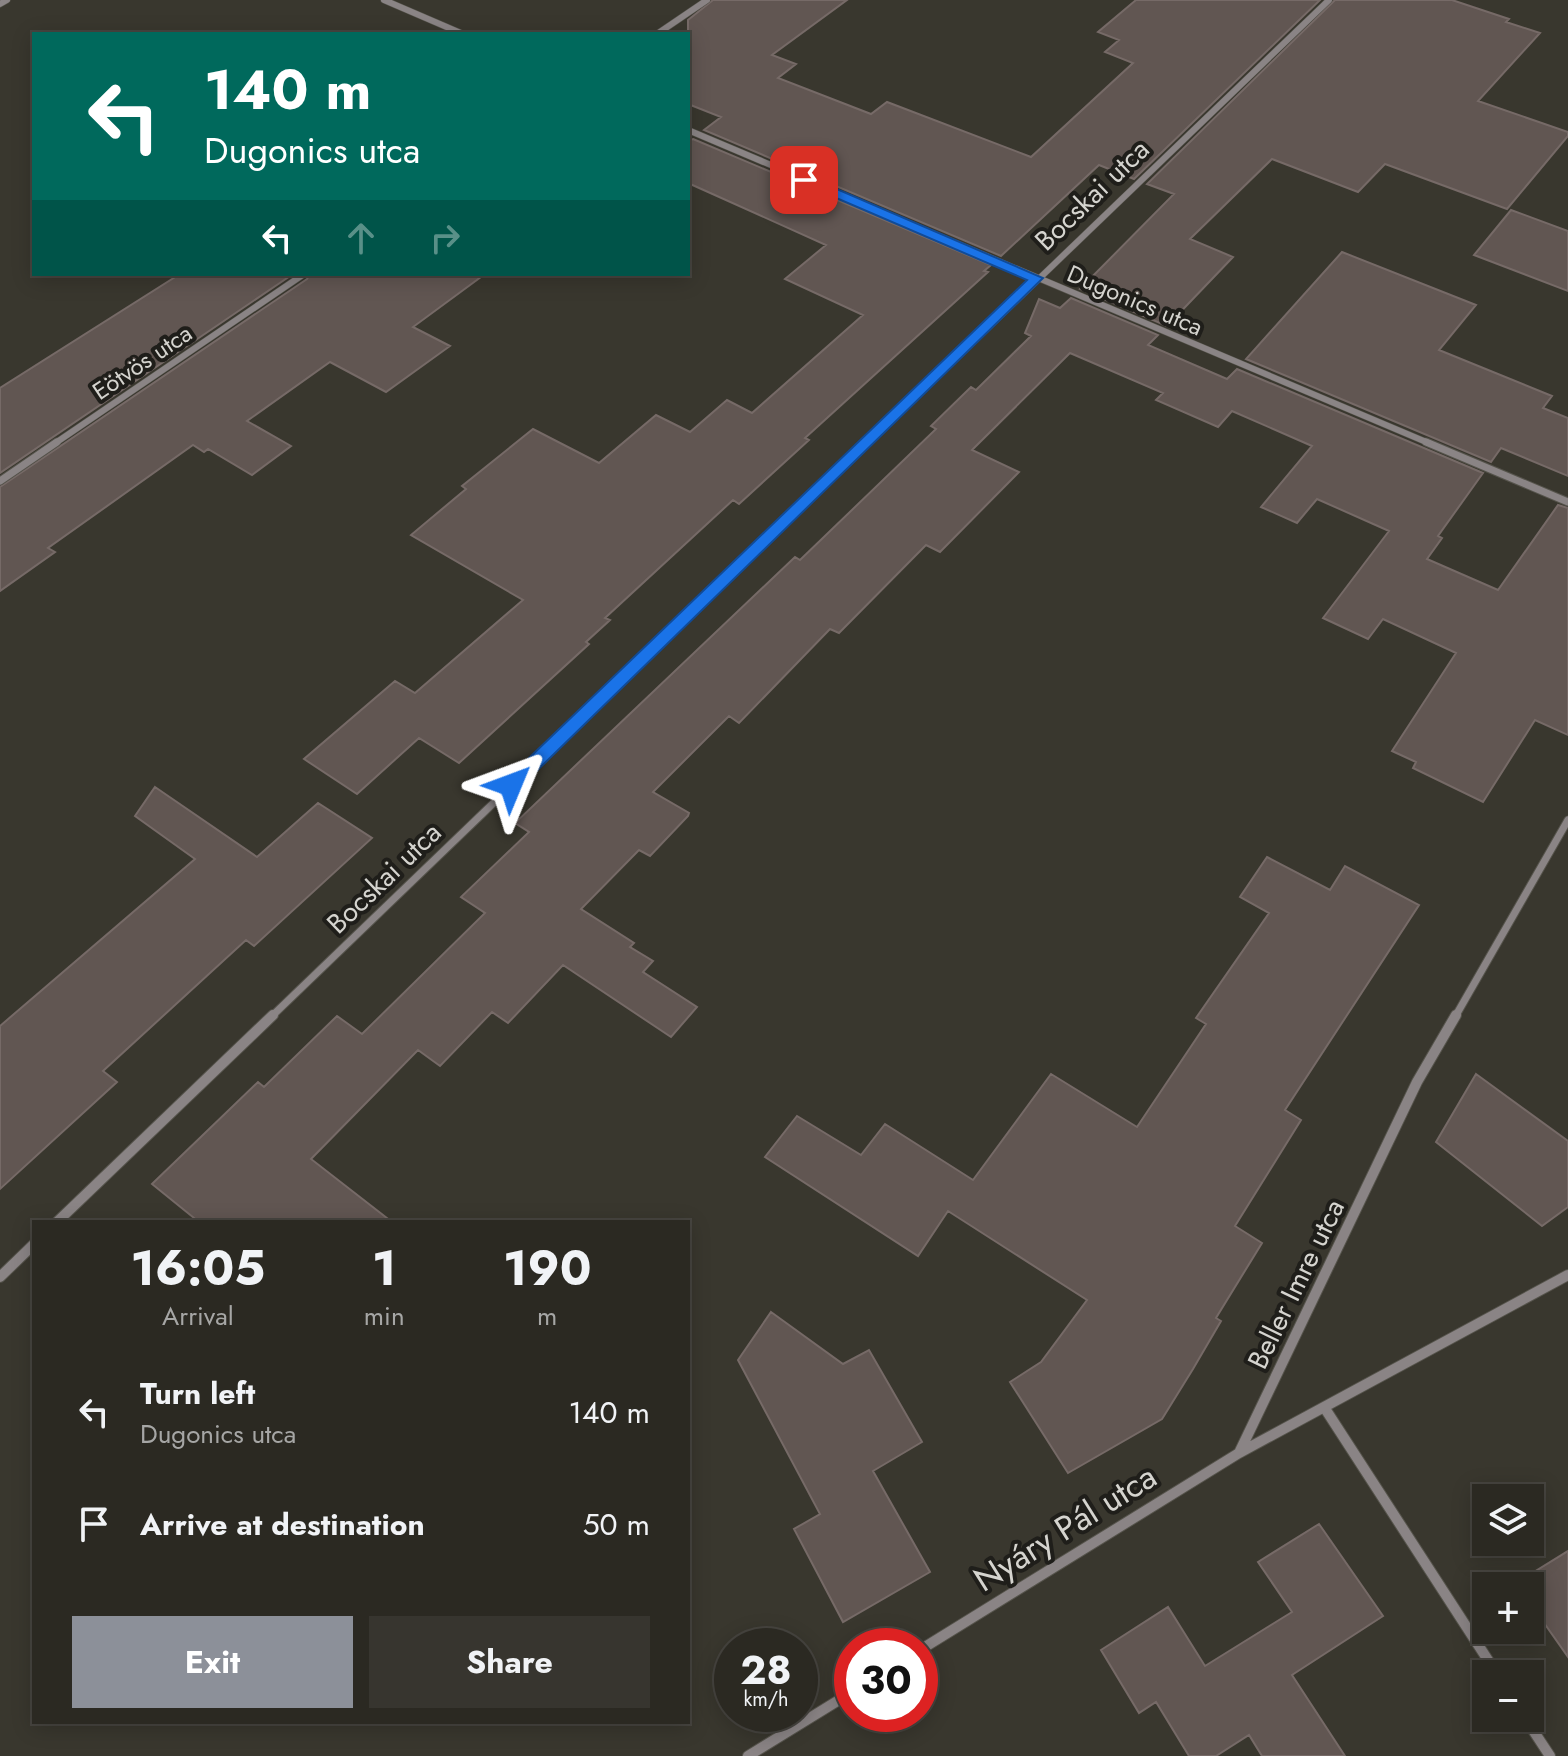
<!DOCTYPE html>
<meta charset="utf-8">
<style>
:root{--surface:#2b2922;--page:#37352f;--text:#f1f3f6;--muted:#a6a6a5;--line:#474540;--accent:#8c9099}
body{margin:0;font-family:Jost,sans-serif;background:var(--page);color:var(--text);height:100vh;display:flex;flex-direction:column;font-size:30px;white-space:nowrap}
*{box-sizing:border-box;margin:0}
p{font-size:26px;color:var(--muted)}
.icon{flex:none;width:44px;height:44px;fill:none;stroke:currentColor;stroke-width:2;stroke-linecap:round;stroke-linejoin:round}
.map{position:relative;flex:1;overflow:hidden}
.sheet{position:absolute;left:32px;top:1220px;width:658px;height:504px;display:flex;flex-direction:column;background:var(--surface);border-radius:0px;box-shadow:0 4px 20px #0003,0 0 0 2px var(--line)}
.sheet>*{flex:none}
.banner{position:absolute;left:32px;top:32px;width:658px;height:244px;border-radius:0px;box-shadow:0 4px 20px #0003,0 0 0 2px var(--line);background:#00695c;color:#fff;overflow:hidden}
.buttons{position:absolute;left:1472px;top:1484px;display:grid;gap:16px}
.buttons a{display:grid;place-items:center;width:72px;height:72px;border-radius:0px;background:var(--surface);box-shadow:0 4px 20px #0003,0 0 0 2px var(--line);font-size:40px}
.speed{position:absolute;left:714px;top:1628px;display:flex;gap:16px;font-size:40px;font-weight:700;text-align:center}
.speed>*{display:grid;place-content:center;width:104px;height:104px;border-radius:50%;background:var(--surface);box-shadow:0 4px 20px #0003,0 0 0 2px var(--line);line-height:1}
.speed small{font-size:20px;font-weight:400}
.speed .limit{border:12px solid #d22;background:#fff;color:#111}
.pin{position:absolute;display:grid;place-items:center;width:68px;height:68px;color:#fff;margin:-34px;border-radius:16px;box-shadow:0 4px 12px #0006}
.me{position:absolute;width:88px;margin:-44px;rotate:46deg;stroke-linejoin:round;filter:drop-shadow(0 0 6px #0008)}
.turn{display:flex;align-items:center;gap:28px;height:168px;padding:0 40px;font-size:36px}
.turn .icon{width:104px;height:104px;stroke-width:2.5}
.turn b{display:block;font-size:56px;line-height:68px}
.lanes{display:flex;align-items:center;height:76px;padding:0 40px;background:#0003;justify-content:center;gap:40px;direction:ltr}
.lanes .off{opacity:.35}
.eta{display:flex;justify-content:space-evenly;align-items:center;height:136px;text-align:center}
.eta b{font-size:48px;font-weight:700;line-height:56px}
.cta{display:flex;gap:16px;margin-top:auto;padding:16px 40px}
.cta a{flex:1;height:92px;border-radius:0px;background:var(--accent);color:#fff;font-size:32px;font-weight:700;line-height:92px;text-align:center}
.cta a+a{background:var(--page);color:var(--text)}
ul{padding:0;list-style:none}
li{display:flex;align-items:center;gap:24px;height:112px;padding:0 40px}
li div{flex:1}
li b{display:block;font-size:30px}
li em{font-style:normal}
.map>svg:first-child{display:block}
</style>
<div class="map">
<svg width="1568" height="1756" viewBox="0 0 1568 1756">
<rect width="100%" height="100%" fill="#39372e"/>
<path fill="#615652" stroke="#766a67" stroke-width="2" d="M 713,0 L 847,0 L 772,55 L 796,64 L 778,78 L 871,114 L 887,102 L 1031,157 L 1133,63 L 1105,52 L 1119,40 L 1098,32 L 1136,0 L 1320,0 L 1134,179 L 1099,165 L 1001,256 L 704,130 L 721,117 L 688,104 L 688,20 Z
M 1335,0 L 1452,0 L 1509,19 L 1506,22 L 1540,33 L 1478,101 L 1568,132 L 1568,136 L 1507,209 L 1385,164 L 1358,192 L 1272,159 L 1190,239 L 1233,257 L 1167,326 L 1080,289 L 1174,194 L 1147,184 Z
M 693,139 L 991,265 L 984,271 L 988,272 L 805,438 L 809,440 L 739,504 L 733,500 L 605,618 L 610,620 L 586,642 L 589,644 L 459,763 L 419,738 L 357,794 L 304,759 L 395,681 L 415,693 L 523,600 L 411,535 L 466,489 L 462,486 L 533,429 L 599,463 L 656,415 L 690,432 L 727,400 L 752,413 L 863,315 L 785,279 L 826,245 L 688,183 L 688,142 Z
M 1511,210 L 1568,231 L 1568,291 L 1474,255 Z
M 1342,252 L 1476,305 L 1439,350 L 1552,396 L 1543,408 L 1568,418 L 1568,476 L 1501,448 L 1491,462 L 1246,359 Z
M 180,274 L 293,274 L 0,473 L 0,388 Z
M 310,274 L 485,274 L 413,327 L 450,346 L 386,392 L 330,362 L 247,421 L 291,446 L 252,475 L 208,449 L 204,452 L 193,445 L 48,548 L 55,552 L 0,591 L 0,487 L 307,279 Z
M 1071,298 L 1158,335 L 1148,345 L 1227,379 L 1237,369 L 1483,473 L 1438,536 L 1442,538 L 1427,559 L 1498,590 L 1558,505 L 1568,508 L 1568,735 L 1535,720 L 1483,802 L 1413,768 L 1416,762 L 1392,751 L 1456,653 L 1383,619 L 1368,639 L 1323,618 L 1389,531 L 1317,499 L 1297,523 L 1261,507 L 1312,446 L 1232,411 L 1218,427 L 1156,400 L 1163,393 L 1070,353 L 972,450 L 1019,472 L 940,552 L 926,545 L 839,633 L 830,629 L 739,723 L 729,716 L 653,792 L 689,813 L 688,816 L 650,856 L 639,850 L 581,909 L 634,943 L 630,947 L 653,961 L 643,972 L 697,1007 L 671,1037 L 563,965 L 508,1023 L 492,1012 L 440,1066 L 418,1050 L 311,1159 L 392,1222 L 199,1222 L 152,1184 L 258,1082 L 264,1087 L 337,1016 L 362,1034 L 485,913 L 461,897 L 529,832 L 515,823 L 795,557 L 800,560 L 936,429 L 931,426 L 971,387 L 976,390 L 1031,336 L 1025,333 L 1039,299 L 1060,308 Z
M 155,787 L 257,857 L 318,803 L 372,838 L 254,946 L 246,940 L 103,1071 L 117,1082 L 0,1189 L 0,1026 L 195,859 L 135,816 Z
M 1267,857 L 1330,890 L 1345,866 L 1419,905 L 1285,1110 L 1301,1120 L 1235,1226 L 1262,1243 L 1216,1318 L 1221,1321 L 1193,1369 L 1162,1419 L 1068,1473 L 1010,1382 L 1041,1362 L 1087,1300 L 948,1211 L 918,1256 L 765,1157 L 797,1116 L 861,1155 L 885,1124 L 973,1180 L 1051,1074 L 1137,1127 L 1206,1024 L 1196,1018 L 1269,913 L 1240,897 Z
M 1476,1074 L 1568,1141 L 1568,1207 L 1542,1226 L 1436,1142 Z
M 771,1312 L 843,1364 L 869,1350 L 922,1442 L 873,1471 L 930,1572 L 843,1622 L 794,1529 L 820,1514 L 738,1360 Z
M 1319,1524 L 1383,1616 L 1292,1675 L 1345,1756 L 1262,1756 L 1249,1735 L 1216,1756 L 1189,1756 L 1156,1702 L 1139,1713 L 1101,1650 L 1168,1607 L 1205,1666 L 1292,1612 L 1258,1562 Z
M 1568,1551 L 1568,1657 L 1530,1603 L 1530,1586 L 1516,1583 Z"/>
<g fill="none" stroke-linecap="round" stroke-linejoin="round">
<defs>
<path id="street-far2" d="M 384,0 L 463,34
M 0,4 L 7,0
M 657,34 L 707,0
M 688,130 L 1431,444
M 54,444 L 304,274
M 867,444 L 1329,0"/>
<path id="street-far1" d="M 1426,442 L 1568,502
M 0,481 L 57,442
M 271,1017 L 869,442
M 1455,1017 L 1568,820"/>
<path id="street" d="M 1456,1015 L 1417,1082 L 1239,1453 L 1568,1275
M 57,1222 L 273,1015
M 0,1277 L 34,1244
M 1324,1407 L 1497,1674
M 920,1650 L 1239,1453
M 1525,1718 L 1550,1756
M 748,1756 L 852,1692"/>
</defs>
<use href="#street-far2" stroke="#55534b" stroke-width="7"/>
<use href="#street-far1" stroke="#55534b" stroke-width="9"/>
<use href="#street" stroke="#55534b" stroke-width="12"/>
<use href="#street-far2" stroke="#8a8485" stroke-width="6"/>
<use href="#street-far1" stroke="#8a8485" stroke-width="7"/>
<use href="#street" stroke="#8a8485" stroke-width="10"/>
</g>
<path fill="#1a73e8" stroke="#114b97" stroke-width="2" d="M 799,177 L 809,177 L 1043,278 L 517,790 L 505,790 L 502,785 L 505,781 L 1027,280 L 799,182 Z"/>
<g text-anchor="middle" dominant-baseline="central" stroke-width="8" stroke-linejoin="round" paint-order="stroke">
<g font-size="24" fill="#d5d4cf" stroke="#1f1e1a">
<text transform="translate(1135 300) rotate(23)">Dugonics utca</text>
<text transform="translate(142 362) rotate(-34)">Eötvös utca</text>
</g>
<g font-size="28" fill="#d5d4cf" stroke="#1f1e1a">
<text transform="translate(1092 195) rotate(-44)">Bocskai utca</text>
<text transform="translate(384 878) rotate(-44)">Bocskai utca</text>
<text transform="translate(1296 1284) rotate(-64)">Beller Imre utca</text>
</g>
<g font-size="34" fill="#d5d4cf" stroke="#1f1e1a">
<text transform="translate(1065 1528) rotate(-32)">Nyáry Pál utca</text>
</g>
</g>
</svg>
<div class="buttons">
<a><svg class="icon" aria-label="layers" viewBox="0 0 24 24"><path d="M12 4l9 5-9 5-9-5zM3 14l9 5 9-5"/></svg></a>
<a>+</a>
<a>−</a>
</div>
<div class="speed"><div>28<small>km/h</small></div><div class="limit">30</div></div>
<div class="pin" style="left:804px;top:180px;background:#d93025"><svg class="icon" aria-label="arrive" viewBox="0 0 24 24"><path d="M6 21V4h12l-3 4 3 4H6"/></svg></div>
<svg class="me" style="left:511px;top:785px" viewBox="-20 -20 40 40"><path d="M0-17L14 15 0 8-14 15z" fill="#1a73e8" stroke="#fff" stroke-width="4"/></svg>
<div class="banner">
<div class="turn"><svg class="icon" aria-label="left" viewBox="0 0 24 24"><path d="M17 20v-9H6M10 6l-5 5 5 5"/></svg><div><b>140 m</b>Dugonics utca</div></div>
<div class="lanes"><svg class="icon" aria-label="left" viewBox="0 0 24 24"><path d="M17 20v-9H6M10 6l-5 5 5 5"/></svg><svg class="icon off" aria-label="ahead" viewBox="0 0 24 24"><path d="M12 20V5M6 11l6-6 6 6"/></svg><svg class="icon off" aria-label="right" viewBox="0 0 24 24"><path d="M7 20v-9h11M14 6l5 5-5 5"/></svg></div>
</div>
<section class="sheet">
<div class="eta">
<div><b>16:05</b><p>Arrival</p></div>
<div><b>1</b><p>min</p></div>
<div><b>190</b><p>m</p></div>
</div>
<ul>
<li><svg class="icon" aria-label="left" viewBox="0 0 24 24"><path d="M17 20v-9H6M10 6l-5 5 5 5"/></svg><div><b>Turn left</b><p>Dugonics utca</p></div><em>140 m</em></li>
<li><svg class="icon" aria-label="arrive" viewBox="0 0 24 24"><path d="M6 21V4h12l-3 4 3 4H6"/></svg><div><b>Arrive at destination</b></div><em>50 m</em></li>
</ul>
<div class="cta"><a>Exit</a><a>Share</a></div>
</section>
</div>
